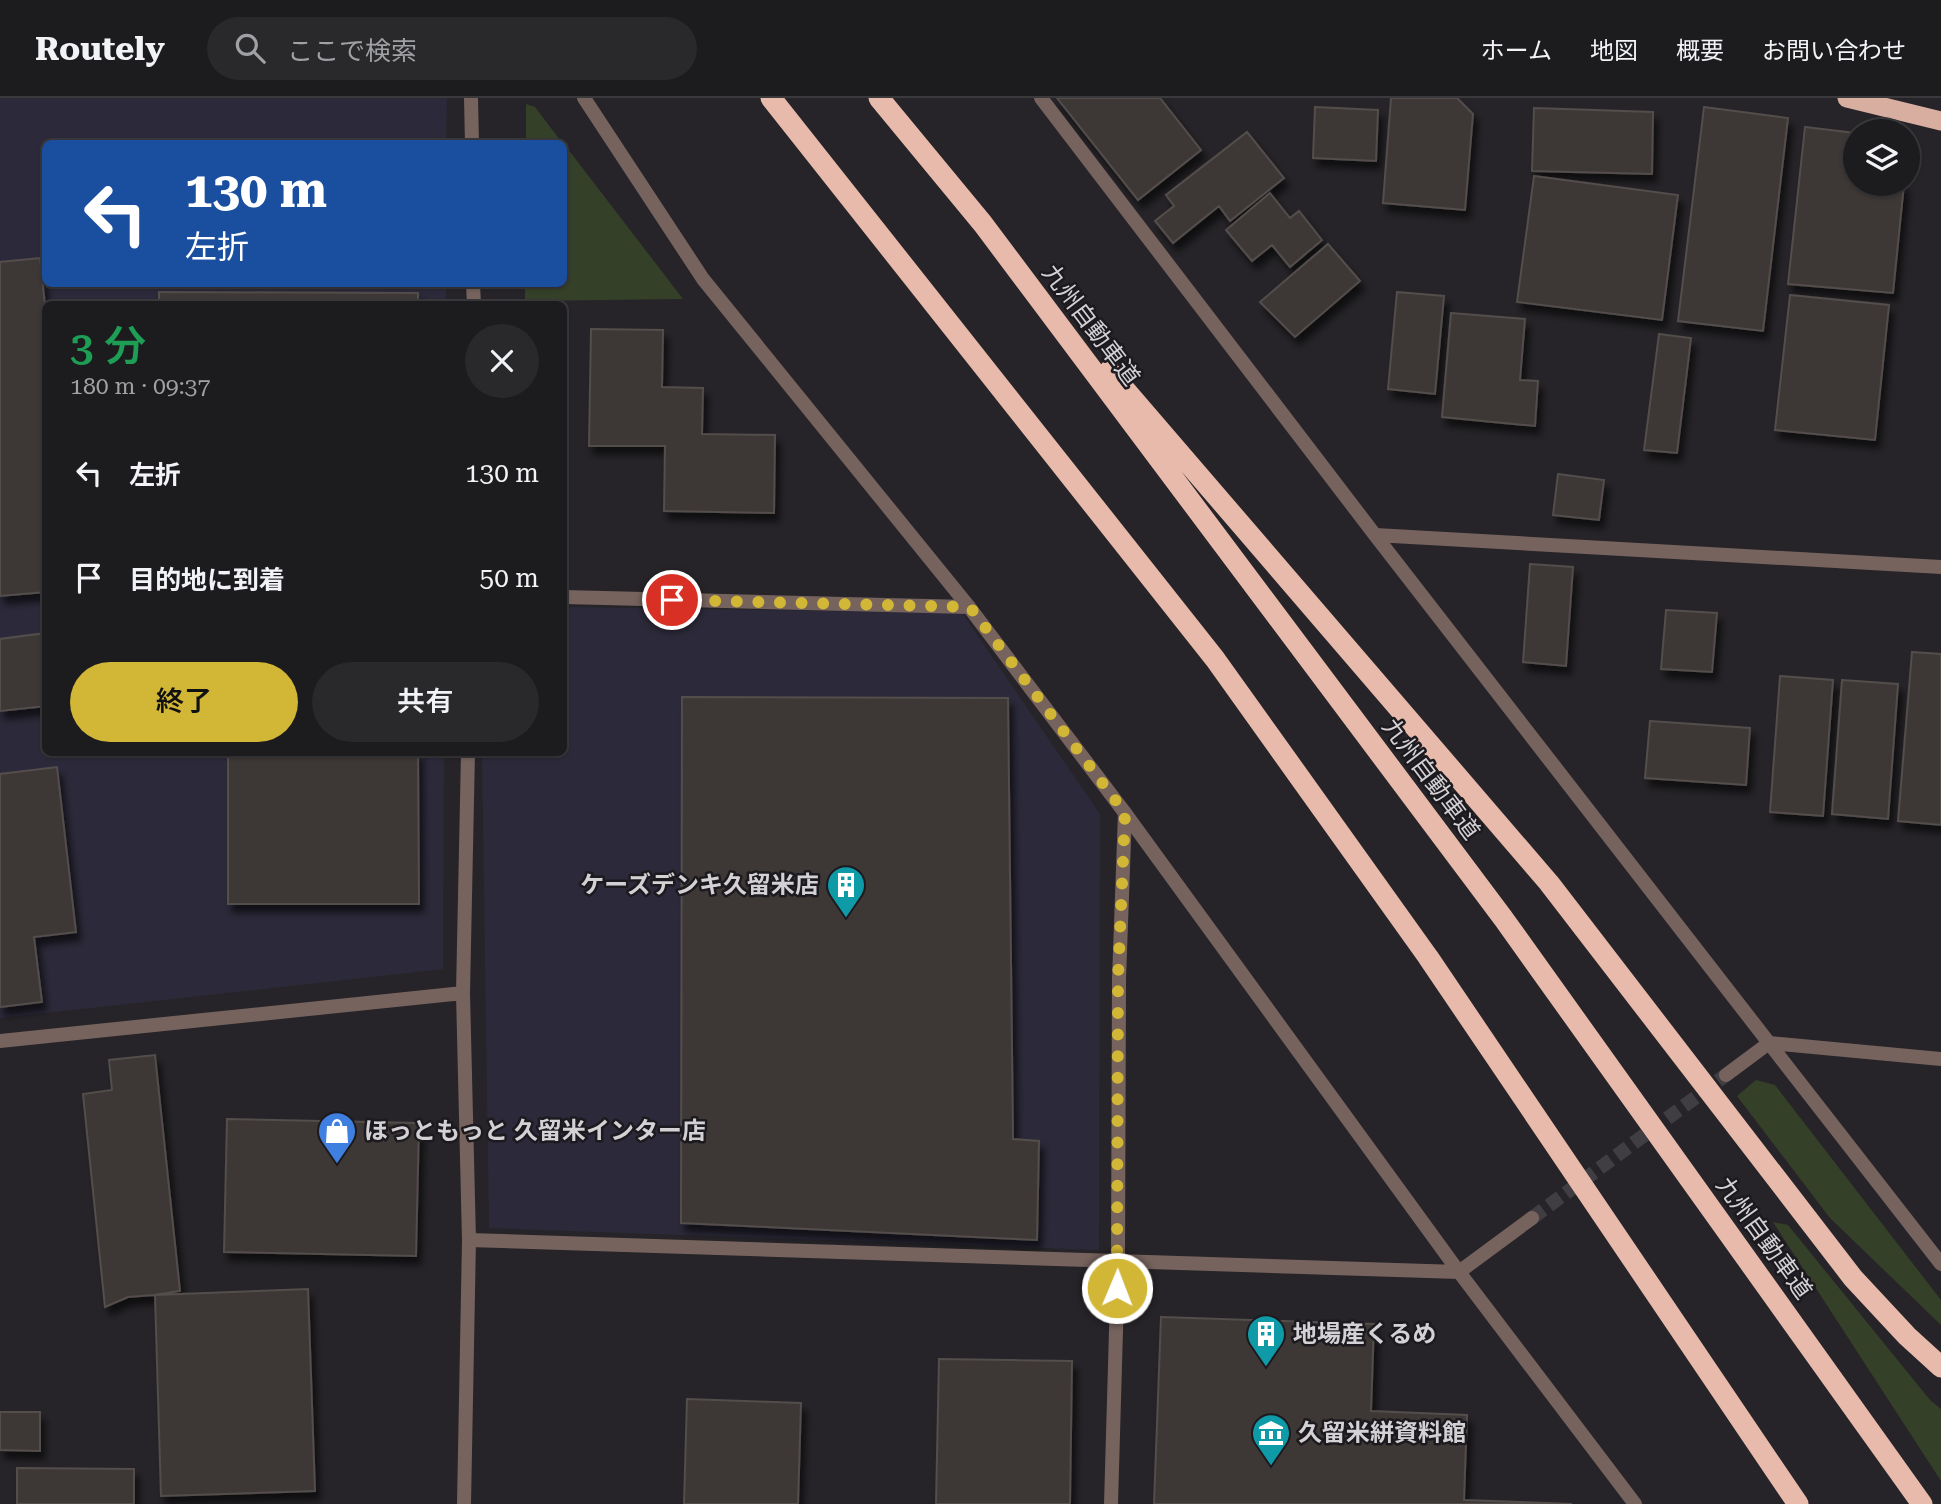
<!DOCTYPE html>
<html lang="ja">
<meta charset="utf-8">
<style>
:root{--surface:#1c1b1e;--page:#29282b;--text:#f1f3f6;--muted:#a0a1a4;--line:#3a393c;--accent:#d2b635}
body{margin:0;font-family:"Roboto Serif","Noto Sans JP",serif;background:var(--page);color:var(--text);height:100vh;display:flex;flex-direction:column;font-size:26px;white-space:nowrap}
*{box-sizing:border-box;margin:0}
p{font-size:23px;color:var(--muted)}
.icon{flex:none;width:38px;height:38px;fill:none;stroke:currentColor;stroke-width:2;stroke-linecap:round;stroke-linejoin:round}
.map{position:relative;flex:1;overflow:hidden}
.drawer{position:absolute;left:42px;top:203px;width:525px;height:455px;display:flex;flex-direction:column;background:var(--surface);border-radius:10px;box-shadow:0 2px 5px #0004,0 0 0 2px var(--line)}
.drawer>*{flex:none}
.hud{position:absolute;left:42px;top:42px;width:525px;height:147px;border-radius:10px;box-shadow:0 2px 5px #0004,0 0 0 2px var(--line);background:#1a4fa0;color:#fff;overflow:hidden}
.buttons{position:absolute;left:1843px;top:21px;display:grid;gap:14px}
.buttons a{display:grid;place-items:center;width:77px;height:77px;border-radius:50%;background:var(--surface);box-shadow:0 2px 5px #0004,0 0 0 2px var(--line);font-size:35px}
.pin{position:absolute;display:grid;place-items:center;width:60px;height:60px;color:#fff;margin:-30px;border:4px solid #fff;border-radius:50%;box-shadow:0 2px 7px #0007}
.me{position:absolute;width:77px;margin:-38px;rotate:1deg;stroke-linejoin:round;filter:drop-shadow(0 0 5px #0008)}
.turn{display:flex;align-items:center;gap:24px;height:147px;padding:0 28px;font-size:32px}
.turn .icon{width:91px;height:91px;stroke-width:2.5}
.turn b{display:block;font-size:49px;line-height:60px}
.round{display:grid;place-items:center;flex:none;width:74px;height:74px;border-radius:37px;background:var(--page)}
.headline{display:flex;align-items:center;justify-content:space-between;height:119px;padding:0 28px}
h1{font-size:42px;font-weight:600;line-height:52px;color:#1e9e55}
.primary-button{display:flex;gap:14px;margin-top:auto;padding:14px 28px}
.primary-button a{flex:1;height:80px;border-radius:42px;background:var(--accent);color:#111;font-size:28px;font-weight:600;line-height:80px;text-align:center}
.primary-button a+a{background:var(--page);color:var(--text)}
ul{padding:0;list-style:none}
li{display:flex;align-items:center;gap:21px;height:105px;padding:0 28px}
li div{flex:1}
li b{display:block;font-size:26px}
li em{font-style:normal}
header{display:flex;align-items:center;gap:42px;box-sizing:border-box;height:98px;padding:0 35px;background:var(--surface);border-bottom:2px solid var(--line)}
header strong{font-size:33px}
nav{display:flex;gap:38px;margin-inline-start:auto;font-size:24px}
.search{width:490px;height:63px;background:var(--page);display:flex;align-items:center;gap:18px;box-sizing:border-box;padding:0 24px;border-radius:38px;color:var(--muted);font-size:26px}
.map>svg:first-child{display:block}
</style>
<header>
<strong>Routely</strong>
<div class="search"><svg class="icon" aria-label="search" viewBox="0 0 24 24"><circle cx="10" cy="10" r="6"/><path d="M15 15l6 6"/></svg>ここで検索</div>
<nav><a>ホーム</a><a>地図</a><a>概要</a><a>お問い合わせ</a></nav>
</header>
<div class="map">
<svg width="1941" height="1406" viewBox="0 0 1941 1406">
<defs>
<filter id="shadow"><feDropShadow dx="4.5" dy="8" stdDeviation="3.5" flood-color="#0009"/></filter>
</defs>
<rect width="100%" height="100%" fill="#262428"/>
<path fill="#2c2a3a" d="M 0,0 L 447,0 L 446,45 L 46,46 L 46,186 L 446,186 L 446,206 L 46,206 L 46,654 L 444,655 L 443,871 L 0,920 Z
M 564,509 L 962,515 L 1100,716 L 1099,1152 L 489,1130 L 482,655 L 564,654 Z"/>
<path fill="#354028" d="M 526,6 L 535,9 L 563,46 L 526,45 Z
M 564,46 L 683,201 L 525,203 L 525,186 L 564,186 Z
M 1756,982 L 1775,987 L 1941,1202 L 1941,1227 L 1830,1120 L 1737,998 Z
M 1773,1124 L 1788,1127 L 1930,1302 L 1941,1311 L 1941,1383 Z"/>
<path fill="#3e3836" stroke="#534d4b" stroke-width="2" filter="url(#shadow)" d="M 1057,0 L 1160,0 L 1201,52 L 1138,102 Z
M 1391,0 L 1457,0 L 1473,16 L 1465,112 L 1383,105 Z
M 1315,9 L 1378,12 L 1376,63 L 1313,60 Z
M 1704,9 L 1788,20 L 1763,233 L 1678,223 Z
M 1534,10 L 1653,14 L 1652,76 L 1532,73 Z
M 1805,29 L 1855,35 L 1855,86 L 1904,86 L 1893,195 L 1788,186 Z
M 1247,34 L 1284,80 L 1230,123 L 1219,108 L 1173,145 L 1155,123 L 1174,108 L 1166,97 Z
M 1534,78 L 1678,97 L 1662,222 L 1517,204 Z
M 1270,95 L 1290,120 L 1299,113 L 1322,142 L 1290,169 L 1272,147 L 1252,163 L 1226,132 Z
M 1328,146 L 1360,183 L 1295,239 L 1260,204 Z
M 40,160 L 46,217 L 46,494 L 0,498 L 0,164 Z
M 159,194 L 418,195 L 418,206 L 159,206 Z
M 1397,194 L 1444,198 L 1435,296 L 1388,291 Z
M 1790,197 L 1889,207 L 1875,342 L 1775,332 Z
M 1451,215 L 1525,221 L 1520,282 L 1538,283 L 1535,328 L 1442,319 Z
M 591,231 L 663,232 L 662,289 L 703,290 L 702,336 L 775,337 L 774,415 L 664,413 L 665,348 L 589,348 Z
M 1659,236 L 1691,240 L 1677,355 L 1644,352 Z
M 1558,376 L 1604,382 L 1599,422 L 1553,417 Z
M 1530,466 L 1573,469 L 1566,568 L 1523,564 Z
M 1666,512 L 1717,515 L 1712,574 L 1661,571 Z
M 46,535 L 46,608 L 0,613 L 0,541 Z
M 1912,554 L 1941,556 L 1941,727 L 1898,723 Z
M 1780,578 L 1833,582 L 1823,718 L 1770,714 Z
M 1842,582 L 1898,586 L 1888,721 L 1832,716 Z
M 682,599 L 1008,600 L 1013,1041 L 1039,1043 L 1037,1142 L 681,1125 Z
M 1650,623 L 1750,630 L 1746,687 L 1645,680 Z
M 228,654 L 418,654 L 419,806 L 228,806 Z
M 57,669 L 76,834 L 34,839 L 42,904 L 0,909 L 0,676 Z
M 155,957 L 180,1193 L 155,1197 L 128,1199 L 105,1209 L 83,996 L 112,992 L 109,962 Z
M 227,1021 L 419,1025 L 416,1158 L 224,1154 Z
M 308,1191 L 315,1393 L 161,1398 L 155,1197 Z
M 1161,1219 L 1374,1226 L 1371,1313 L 1467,1317 L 1464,1402 L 1572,1406 L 1154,1406 Z
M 939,1261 L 1072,1263 L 1070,1406 L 936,1406 Z
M 687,1301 L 801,1305 L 798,1406 L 684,1406 Z
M 0,1314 L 40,1314 L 40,1353 L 0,1352 Z
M 17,1370 L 134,1371 L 134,1406 L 17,1406 Z"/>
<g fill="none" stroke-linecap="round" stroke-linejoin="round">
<path stroke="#403e42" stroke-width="14" stroke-dasharray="14 7" stroke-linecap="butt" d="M 1532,1120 L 1726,977"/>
<path stroke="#76635e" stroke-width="14" d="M 564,499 L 969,509
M 1769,945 L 1941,1166
M 1726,977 L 1769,945 L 1941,961
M 1459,1174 L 1532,1120
M 1111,1406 L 1118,1163 L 1119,881 L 1125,715"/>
<path stroke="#76635e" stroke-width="14" d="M 471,0 L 472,46
M 584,0 L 703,181 L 969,509 L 1125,715 L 1459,1174 L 1635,1406
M 1041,0 L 1375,437 L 1769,945
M 473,186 L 474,206
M 1375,437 L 1941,469
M 0,943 L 463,895
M 469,1142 L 1459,1174
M 464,1406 L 469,1142 L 463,895 L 468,654"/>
<path stroke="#d8aea1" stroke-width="19" d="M 1847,0 L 1941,23"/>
<path stroke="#e8baac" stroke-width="21" d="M 771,0 L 1215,561 L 1428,859 L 1798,1406
M 879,0 L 983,126 L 1503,820 L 1922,1406
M 1109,273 L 1549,785 L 1853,1180 L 1907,1238 L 1941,1269"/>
</g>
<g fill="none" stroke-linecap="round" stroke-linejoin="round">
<path stroke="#d2b635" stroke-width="12" stroke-dasharray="0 21.6" d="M 672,502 L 970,509 L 1125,715 L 1118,881 L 1117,1190"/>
</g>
<defs>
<symbol id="building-pin" viewBox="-11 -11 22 30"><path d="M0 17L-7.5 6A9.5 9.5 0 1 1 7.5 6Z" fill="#0f9aa8" stroke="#1c1a1f"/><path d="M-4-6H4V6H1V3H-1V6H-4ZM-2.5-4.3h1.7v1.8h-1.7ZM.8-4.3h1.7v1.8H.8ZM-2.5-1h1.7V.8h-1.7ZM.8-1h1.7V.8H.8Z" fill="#fff"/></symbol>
<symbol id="shop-pin" viewBox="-11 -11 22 30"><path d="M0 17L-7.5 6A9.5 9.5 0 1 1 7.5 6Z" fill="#3f7fe0" stroke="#1c1a1f"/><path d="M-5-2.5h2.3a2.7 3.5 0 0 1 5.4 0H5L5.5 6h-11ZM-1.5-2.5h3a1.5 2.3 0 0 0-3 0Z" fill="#fff"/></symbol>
<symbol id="museum-pin" viewBox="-11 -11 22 30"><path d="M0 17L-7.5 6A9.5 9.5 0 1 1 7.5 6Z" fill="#0f9aa8" stroke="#1c1a1f"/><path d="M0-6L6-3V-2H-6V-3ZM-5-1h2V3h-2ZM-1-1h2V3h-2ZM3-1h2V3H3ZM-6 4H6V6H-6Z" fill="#fff"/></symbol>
</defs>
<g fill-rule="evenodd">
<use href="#building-pin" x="824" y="765" width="44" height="60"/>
<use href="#shop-pin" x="315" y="1011" width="44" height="60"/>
<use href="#building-pin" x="1244" y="1214" width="44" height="60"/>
<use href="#museum-pin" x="1249" y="1313" width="44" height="60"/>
</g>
<g text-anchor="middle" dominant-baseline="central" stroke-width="5" stroke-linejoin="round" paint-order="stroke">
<g font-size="24" fill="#d3d1d4" stroke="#1c1a1f">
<text transform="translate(1091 227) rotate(53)">九州自動車道</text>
<text transform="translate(1431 681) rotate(53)">九州自動車道</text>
<text transform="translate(1764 1140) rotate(54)">九州自動車道</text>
</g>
<g font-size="24" font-weight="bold" fill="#d3d1d4" stroke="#1c1a1f" text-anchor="start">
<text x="819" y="787" text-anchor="end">ケーズデンキ久留米店</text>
<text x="364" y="1033">ほっともっと 久留米インター店</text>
<text x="1293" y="1236">地場産くるめ</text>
<text x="1298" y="1335">久留米絣資料館</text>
</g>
</g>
</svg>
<div class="buttons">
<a><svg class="icon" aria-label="layers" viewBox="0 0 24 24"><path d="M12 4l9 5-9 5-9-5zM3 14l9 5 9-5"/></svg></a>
</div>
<div class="pin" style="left:672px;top:502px;background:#d93025"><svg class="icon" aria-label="arrive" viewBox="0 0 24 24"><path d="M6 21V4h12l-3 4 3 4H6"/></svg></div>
<svg class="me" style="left:1117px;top:1190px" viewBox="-20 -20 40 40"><circle r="17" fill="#d2b635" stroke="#fff" stroke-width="3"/><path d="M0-11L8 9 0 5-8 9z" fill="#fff"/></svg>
<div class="hud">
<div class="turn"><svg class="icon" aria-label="left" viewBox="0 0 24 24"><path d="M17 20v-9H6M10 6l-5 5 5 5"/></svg><div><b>130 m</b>左折</div></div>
</div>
<section class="drawer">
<div class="headline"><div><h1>3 分</h1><p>180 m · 09:37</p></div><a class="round"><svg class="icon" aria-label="close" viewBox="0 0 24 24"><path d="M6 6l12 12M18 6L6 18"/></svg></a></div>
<ul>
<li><svg class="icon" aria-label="left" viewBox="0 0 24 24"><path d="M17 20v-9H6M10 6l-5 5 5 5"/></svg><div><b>左折</b></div><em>130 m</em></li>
<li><svg class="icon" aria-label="arrive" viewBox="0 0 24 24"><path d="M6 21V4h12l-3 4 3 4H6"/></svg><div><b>目的地に到着</b></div><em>50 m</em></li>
</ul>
<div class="primary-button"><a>終了</a><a>共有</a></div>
</section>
</div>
